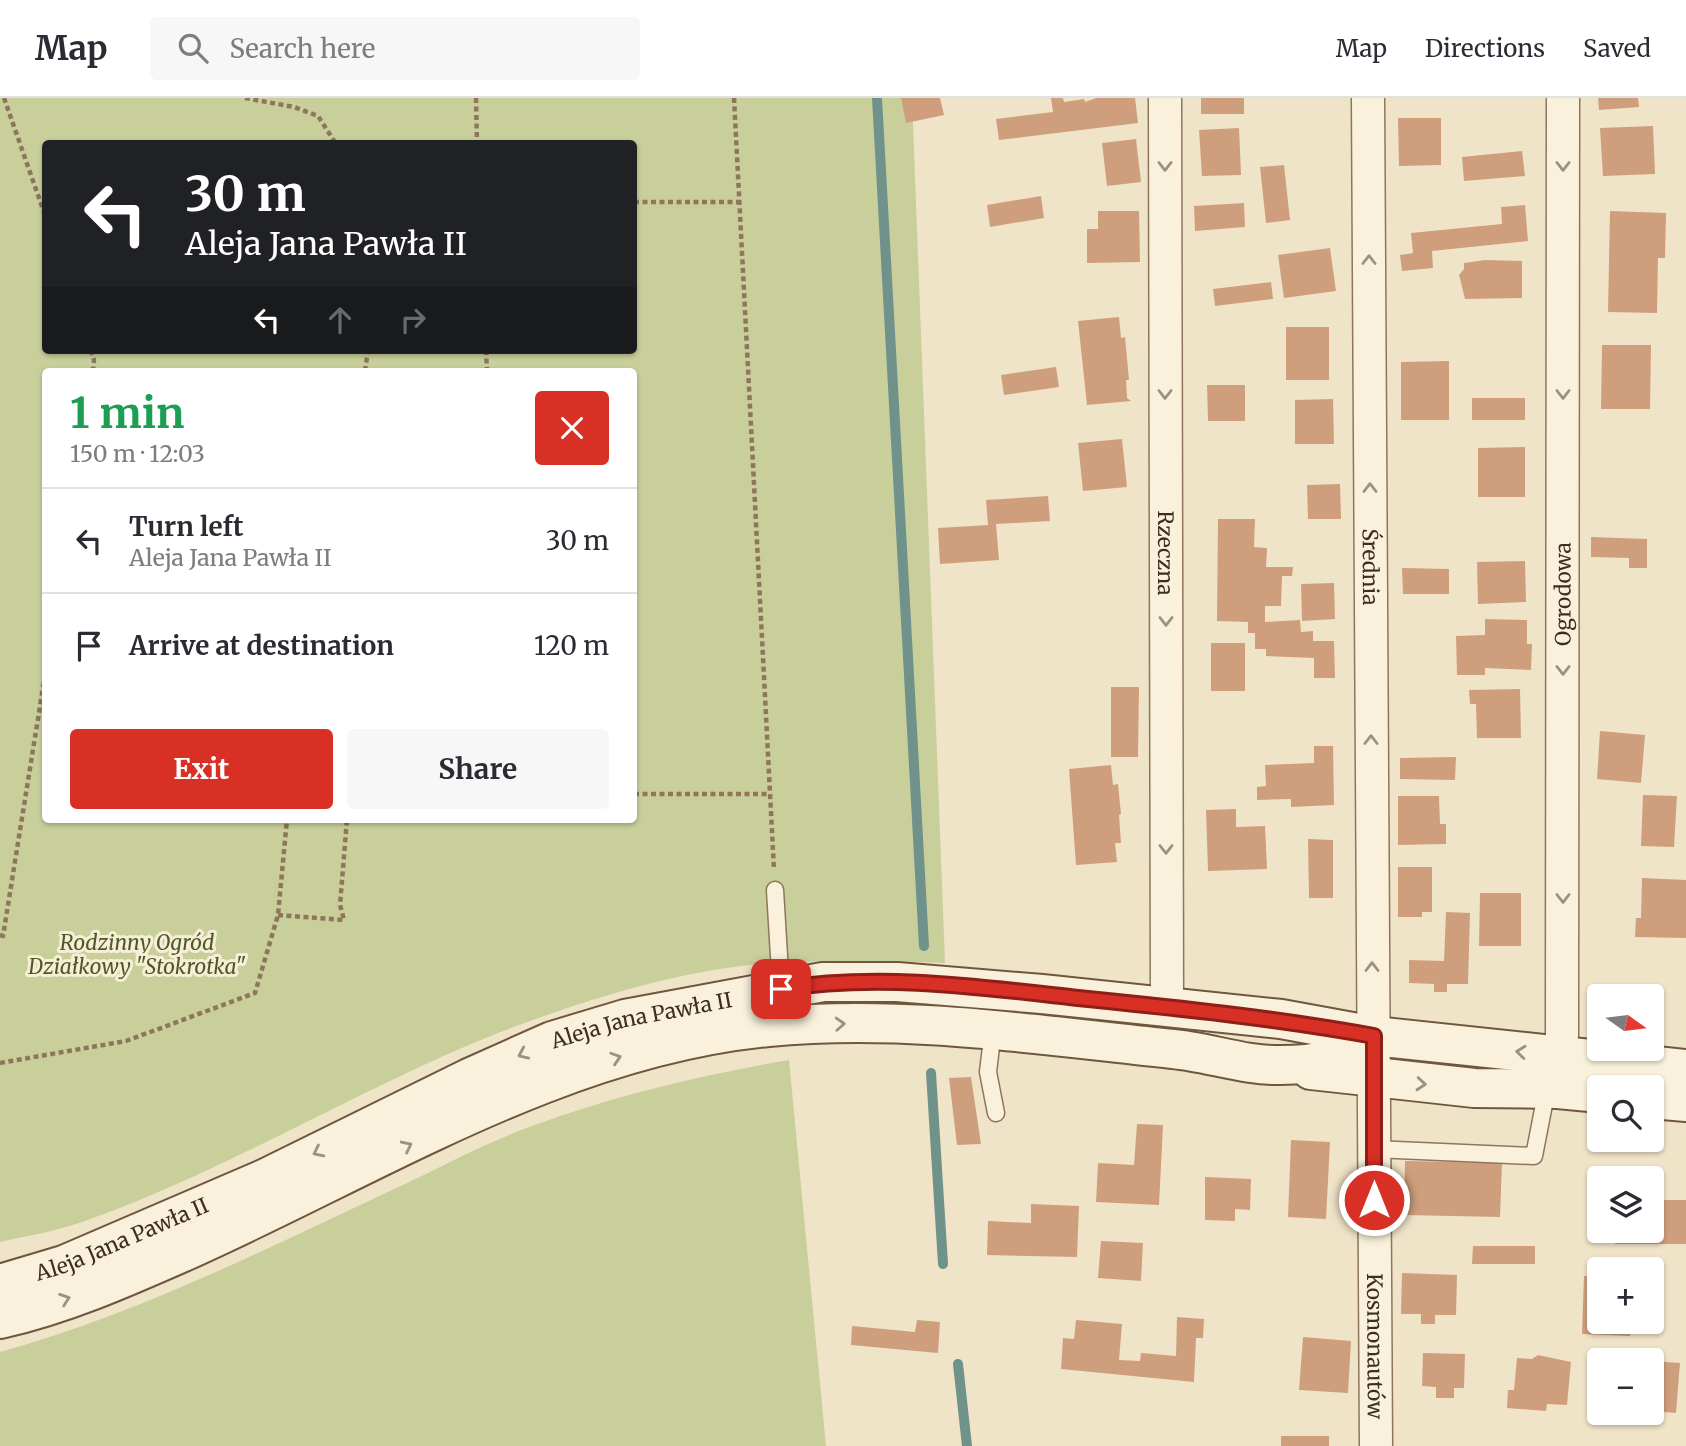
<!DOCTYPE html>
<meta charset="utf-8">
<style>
:root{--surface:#fff;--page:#f7f7f7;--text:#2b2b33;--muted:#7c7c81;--line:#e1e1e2;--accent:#d93025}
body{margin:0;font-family:Merriweather,serif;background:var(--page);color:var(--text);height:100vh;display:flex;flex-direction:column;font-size:26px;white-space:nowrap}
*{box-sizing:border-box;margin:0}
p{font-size:23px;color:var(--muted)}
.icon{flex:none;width:38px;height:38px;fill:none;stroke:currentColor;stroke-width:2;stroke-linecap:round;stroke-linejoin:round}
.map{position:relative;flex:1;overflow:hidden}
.details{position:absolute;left:42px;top:270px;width:595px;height:455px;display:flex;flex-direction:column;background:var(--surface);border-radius:7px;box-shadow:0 2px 5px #0004}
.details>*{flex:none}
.banner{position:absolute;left:42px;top:42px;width:595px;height:214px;border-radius:7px;box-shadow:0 2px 5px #0004;background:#202124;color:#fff;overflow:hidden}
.needle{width:46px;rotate:104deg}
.tools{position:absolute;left:1587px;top:886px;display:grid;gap:14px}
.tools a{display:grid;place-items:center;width:77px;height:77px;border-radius:7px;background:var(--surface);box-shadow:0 2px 5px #0004;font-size:35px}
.pin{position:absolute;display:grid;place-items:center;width:60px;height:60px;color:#fff;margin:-30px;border-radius:14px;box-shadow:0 4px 10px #0006}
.me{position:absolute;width:77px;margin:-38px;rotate:0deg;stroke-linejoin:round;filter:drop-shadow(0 0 5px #0008)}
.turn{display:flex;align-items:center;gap:24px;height:147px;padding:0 28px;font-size:32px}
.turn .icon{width:91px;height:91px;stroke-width:2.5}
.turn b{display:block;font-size:49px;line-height:60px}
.lanes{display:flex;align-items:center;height:66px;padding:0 28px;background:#0003;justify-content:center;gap:35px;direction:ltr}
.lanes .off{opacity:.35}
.round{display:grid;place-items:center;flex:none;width:74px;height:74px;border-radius:7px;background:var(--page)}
.summary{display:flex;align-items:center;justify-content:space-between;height:119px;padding:0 28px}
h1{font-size:42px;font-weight:700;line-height:52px;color:#1e9e55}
.button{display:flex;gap:14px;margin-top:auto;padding:14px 28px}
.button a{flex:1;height:80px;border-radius:7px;background:var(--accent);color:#fff;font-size:28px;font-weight:700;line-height:80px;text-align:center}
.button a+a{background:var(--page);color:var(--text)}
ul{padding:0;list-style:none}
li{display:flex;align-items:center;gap:21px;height:105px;padding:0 28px;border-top:2px solid var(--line)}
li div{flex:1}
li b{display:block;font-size:26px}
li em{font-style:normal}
header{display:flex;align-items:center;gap:42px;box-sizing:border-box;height:98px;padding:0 35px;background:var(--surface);border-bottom:2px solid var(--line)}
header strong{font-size:33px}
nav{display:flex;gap:38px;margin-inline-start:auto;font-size:24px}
.search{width:490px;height:63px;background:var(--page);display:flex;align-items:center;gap:18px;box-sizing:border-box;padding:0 24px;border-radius:7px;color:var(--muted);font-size:26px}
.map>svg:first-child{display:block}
</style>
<header>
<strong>Map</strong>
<div class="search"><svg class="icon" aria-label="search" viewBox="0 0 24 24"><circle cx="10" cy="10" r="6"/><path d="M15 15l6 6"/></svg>Search here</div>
<nav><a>Map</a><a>Directions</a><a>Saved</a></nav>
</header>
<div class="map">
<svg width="1686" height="1348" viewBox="0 0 1686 1348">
<rect width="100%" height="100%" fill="#f0e4c8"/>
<path fill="#c9cf9b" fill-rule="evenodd" d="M 0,0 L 912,0 L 945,865 C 880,863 815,861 750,867 C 662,876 553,912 471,946 C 340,1002 216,1077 82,1124 C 56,1133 27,1138 0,1144 ZM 46,46 L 634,46 L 634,252 L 46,252 ZM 46,273 L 634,273 L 634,721 L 46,721 Z
M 789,962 L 826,1348 L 0,1348 L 0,1254 C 137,1216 264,1152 392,1092 C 438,1071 484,1045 532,1028 C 615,997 702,977 789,962 Z"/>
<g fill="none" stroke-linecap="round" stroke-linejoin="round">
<path stroke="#6f938a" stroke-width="10" d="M 877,0 L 924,848
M 931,975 L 943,1166
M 958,1266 L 967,1348"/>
</g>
<path fill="#cf9f7d" d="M 901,0 L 940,0 L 944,17 L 906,25 Z
M 1051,0 L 1063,0 L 1064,4 L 1084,1 L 1085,4 L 1096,0 L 1135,0 L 1138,25 L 999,42 L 996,21 L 1053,14 Z
M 1201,0 L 1244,0 L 1244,16 L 1201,16 Z
M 1598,0 L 1638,0 L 1639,9 L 1599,12 Z
M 1398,20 L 1441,20 L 1441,67 L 1399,68 Z
M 1653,28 L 1655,76 L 1603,78 L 1600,30 Z
M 1239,30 L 1241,77 L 1202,78 L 1199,32 Z
M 1136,41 L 1141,84 L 1107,88 L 1102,45 Z
M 1522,53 L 1525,78 L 1464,83 L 1462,59 Z
M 1284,67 L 1290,122 L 1266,125 L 1260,69 Z
M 1041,98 L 1044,120 L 990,129 L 987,107 Z
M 1244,105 L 1245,129 L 1195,133 L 1194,108 Z
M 1525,107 L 1528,143 L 1432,153 L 1433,170 L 1402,173 L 1400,157 L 1413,155 L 1411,135 L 1502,126 L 1501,109 Z
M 1098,113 L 1139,113 L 1140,164 L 1087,165 L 1087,131 L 1098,131 Z
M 1610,113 L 1666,115 L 1665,160 L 1658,160 L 1657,215 L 1608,214 Z
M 1330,150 L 1336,193 L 1284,200 L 1278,157 Z
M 1485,162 L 1522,163 L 1522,200 L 1465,201 L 1459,177 L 1464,171 L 1464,165 Z
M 1271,184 L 1273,201 L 1215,208 L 1213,191 Z
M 1119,219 L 1121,240 L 1125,239 L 1129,282 L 1126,282 L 1127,300 L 1131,303 L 1087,307 L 1078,223 Z
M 1286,229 L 1329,229 L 1329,282 L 1286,282 Z
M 1602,247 L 1651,247 L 1650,311 L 1601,311 Z
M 1449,263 L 1449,322 L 1401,322 L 1401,264 Z
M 1056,269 L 1059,289 L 1004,297 L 1001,277 Z
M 1207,287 L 1245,287 L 1245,323 L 1208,323 Z
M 1472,300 L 1525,300 L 1525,322 L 1472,322 Z
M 1333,301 L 1334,346 L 1295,346 L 1295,302 Z
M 1122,341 L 1127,389 L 1083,393 L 1078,345 Z
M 1525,349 L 1525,399 L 1478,399 L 1478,350 Z
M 1340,386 L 1341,421 L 1308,421 L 1307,387 Z
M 1048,398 L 1050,423 L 996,426 L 999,462 L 940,466 L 938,430 L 988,427 L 986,402 Z
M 1218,421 L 1255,421 L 1254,449 L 1267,450 L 1266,469 L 1293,469 L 1292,478 L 1282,478 L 1281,508 L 1265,508 L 1265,524 L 1300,522 L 1301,534 L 1313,533 L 1313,543 L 1334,543 L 1335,580 L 1314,580 L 1314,560 L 1266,558 L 1266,551 L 1255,551 L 1255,535 L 1248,535 L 1248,524 L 1217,523 Z
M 1591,439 L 1647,441 L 1647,470 L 1629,470 L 1629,460 L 1591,459 Z
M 1525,463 L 1526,504 L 1478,506 L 1477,464 Z
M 1402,470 L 1449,471 L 1449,496 L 1403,496 Z
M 1334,485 L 1335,521 L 1302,523 L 1301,486 Z
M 1485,521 L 1527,522 L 1527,546 L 1532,546 L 1531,572 L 1485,570 L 1485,577 L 1457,577 L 1456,538 L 1485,537 Z
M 1211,545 L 1245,545 L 1245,593 L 1211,593 Z
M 1111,589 L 1139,589 L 1138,659 L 1111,659 Z
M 1520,591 L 1521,640 L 1477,640 L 1476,606 L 1470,606 L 1469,592 Z
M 1600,633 L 1645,637 L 1641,685 L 1597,681 Z
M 1314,648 L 1333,648 L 1334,707 L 1291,709 L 1291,701 L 1257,702 L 1257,689 L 1266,688 L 1265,667 L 1314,665 Z
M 1456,659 L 1455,682 L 1400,681 L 1400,660 Z
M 1111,667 L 1113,687 L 1118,686 L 1121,716 L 1119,717 L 1121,745 L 1115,745 L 1117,764 L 1076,767 L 1069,671 Z
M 1643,697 L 1677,698 L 1674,749 L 1641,748 Z
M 1398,698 L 1439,698 L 1440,726 L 1446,726 L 1446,746 L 1398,747 Z
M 1236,711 L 1236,729 L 1265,728 L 1267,771 L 1208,773 L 1206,712 Z
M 1308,741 L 1333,742 L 1333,800 L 1309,800 Z
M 1398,769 L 1432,769 L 1432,814 L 1422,814 L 1422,819 L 1398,819 Z
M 1642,780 L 1686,782 L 1686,840 L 1635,839 L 1636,820 L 1641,820 Z
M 1480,795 L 1521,795 L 1521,848 L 1479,848 Z
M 1446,814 L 1470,815 L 1468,886 L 1447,886 L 1447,894 L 1434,894 L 1434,886 L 1409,885 L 1409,862 L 1444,863 Z
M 971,979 L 981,1046 L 957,1047 L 949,980 Z
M 1137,1026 L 1163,1027 L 1159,1107 L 1096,1104 L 1098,1065 L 1134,1067 Z
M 1291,1042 L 1330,1044 L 1326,1121 L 1288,1119 Z
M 1405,1063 L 1502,1065 L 1500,1119 L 1404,1117 Z
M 1205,1079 L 1251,1081 L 1250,1112 L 1235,1111 L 1235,1123 L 1205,1122 Z
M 1652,1102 L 1686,1102 L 1686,1146 L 1615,1146 L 1615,1132 L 1652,1132 Z
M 1031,1106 L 1079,1108 L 1077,1159 L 987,1157 L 988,1123 L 1031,1125 Z
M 1101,1143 L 1143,1145 L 1141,1183 L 1098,1180 Z
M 1473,1148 L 1535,1148 L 1535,1166 L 1472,1166 Z
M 1402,1175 L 1457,1177 L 1456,1217 L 1435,1217 L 1435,1226 L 1421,1226 L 1421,1216 L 1401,1216 Z
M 1584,1178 L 1600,1179 L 1600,1223 L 1630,1223 L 1630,1238 L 1582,1236 Z
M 1177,1219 L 1204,1221 L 1203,1240 L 1196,1240 L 1194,1284 L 1061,1271 L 1063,1240 L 1074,1241 L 1076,1222 L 1122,1226 L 1119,1262 L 1140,1263 L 1141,1255 L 1176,1258 Z
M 917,1222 L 940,1224 L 938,1255 L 851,1247 L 852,1228 L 915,1234 Z
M 1303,1239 L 1351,1243 L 1348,1295 L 1299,1292 Z
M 1423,1255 L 1465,1256 L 1464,1290 L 1454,1290 L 1454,1300 L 1436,1300 L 1436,1289 L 1422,1288 Z
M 1538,1257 L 1571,1264 L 1567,1307 L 1547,1306 L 1546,1313 L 1507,1310 L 1508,1292 L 1514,1292 L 1517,1260 L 1532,1261 Z
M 1652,1263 L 1680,1265 L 1676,1315 L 1652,1313 Z
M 1281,1338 L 1329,1338 L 1329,1348 L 1281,1348 Z"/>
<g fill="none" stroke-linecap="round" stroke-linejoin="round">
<defs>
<path id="lane" d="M 775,792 L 781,891
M 993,932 L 988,974 L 996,1015
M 1374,1051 L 1534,1058 L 1547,991"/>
<g id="street">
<path id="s1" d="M 1165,0 L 1167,909"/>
<path id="s2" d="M 1368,0 L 1376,1348"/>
<path id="s3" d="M 1559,982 L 1562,937 L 1563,0"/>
</g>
<g id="secondary">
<path d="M 1311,972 L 1474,990 L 1558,991 L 1600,995"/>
<path d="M 1652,1001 L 1686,1004"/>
<path id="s4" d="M 0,1186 L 64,1167 L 264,1081 L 469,980 L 552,943 L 625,921 L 823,884 L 897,884 L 1042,896 L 1281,921 L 1374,938 L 1686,971"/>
<path d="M 0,1221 C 63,1207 124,1180 183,1154 C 372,1070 559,949 768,929 C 903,916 1039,937 1173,951 C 1208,954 1245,968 1280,967 C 1315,967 1347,962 1374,938"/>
</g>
</defs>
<use href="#lane" stroke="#8d765c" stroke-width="19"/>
<use href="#street" stroke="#8d765c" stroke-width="35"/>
<use href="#secondary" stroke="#6f573f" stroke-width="42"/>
<path stroke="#8d765c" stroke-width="4.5" stroke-dasharray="5 3.5" stroke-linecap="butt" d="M 4,0 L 46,120
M 245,0 L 294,9 L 318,18 L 336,46
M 476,0 L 477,46
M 734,0 L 774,772
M 634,104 L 739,104
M 91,252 L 94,262 L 93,273
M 486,252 L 487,273
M 365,273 L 368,252
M 634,696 L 770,696
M 278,817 L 344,822 L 340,807 L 347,721
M 0,837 L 3,838 L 46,571
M 0,965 L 126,943 L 255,895 L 278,817 L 287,721"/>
<use href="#lane" stroke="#faf1dc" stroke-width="16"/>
<use href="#street" stroke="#faf1dc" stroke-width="32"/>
<use href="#secondary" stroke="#faf1dc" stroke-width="38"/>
</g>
<defs><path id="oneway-chevron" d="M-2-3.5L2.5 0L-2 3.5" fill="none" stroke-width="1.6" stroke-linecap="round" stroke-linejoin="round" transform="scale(1.75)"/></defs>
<g stroke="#9c907e">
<use href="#oneway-chevron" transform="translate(1165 68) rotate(90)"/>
<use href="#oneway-chevron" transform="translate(1563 68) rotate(90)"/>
<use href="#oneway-chevron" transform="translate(1369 162) rotate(-90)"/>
<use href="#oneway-chevron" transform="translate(1165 296) rotate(90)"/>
<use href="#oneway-chevron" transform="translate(1563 296) rotate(90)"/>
<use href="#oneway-chevron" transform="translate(1370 390) rotate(-90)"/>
<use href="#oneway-chevron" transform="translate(1166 523) rotate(90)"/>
<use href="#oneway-chevron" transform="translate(1563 572) rotate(90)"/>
<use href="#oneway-chevron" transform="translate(1371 642) rotate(-90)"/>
<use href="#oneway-chevron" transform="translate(1166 751) rotate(90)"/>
<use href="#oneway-chevron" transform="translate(1563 800) rotate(90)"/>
<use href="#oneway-chevron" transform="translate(1372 869) rotate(-90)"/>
<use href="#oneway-chevron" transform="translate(840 926) rotate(-3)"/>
<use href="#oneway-chevron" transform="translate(1521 954) rotate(-174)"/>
<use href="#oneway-chevron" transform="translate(523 956) rotate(156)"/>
<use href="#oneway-chevron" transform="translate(616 960) rotate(-18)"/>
<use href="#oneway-chevron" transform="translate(1421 986) rotate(5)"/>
<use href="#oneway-chevron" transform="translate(407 1048) rotate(-26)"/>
<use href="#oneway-chevron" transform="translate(318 1054) rotate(154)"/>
<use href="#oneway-chevron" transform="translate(65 1201) rotate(-19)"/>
</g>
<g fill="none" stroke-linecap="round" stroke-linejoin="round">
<defs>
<path id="route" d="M 781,891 C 879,875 980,889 1078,900 C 1177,910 1275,920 1374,938 L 1374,1102"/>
</defs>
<use href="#route" stroke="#8d1f18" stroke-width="18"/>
<use href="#route" stroke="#d93025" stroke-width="12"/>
</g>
<g text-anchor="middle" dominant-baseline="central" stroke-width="6" stroke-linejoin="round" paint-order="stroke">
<g font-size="21" fill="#3d2e20" stroke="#f7eed8">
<text stroke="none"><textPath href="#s1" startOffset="455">Rzeczna</textPath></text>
<text stroke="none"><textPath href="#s2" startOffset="469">Średnia</textPath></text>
<text stroke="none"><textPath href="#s3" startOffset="486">Ogrodowa</textPath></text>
<text stroke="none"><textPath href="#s4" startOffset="696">Aleja Jana Pawła II</textPath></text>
<text stroke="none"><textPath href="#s4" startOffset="130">Aleja Jana Pawła II</textPath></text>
<text stroke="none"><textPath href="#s2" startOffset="1248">Kosmonautów</textPath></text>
</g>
<g font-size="21" font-style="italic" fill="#4d5a26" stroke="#f7eed8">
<text x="137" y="844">Rodzinny Ogród<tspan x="137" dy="24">Działkowy "Stokrotka"</tspan></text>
</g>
</g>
</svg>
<div class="tools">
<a><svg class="needle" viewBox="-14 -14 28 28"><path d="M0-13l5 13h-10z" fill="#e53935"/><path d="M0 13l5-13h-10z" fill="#7c7c81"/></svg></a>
<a><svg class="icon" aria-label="search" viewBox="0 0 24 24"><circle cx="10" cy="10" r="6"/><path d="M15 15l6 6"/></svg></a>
<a><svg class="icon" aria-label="layers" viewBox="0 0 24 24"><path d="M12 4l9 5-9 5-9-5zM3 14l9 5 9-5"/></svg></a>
<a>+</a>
<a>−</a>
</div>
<div class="pin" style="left:781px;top:891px;background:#d93025"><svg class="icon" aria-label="arrive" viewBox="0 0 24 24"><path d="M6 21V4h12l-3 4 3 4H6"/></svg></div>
<svg class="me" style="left:1374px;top:1102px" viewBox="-20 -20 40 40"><circle r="17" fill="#d93025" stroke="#fff" stroke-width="3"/><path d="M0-11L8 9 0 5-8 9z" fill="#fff"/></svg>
<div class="banner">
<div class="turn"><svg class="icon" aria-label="left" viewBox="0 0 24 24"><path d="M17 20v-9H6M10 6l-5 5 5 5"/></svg><div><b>30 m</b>Aleja Jana Pawła II</div></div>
<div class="lanes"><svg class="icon" aria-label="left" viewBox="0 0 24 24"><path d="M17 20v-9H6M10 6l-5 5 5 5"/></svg><svg class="icon off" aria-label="ahead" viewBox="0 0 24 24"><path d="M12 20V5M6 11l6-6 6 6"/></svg><svg class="icon off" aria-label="right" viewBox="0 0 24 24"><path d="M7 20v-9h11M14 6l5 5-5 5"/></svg></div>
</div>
<section class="details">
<div class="summary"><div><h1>1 min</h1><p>150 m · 12:03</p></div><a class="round" style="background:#d93025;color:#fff"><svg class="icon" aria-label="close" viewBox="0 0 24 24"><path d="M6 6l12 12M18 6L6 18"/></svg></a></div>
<ul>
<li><svg class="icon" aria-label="left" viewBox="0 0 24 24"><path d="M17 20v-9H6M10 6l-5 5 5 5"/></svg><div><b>Turn left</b><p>Aleja Jana Pawła II</p></div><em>30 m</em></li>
<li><svg class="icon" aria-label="arrive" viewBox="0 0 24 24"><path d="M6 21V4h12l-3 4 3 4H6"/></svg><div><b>Arrive at destination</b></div><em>120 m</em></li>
</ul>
<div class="button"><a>Exit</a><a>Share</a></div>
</section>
</div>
